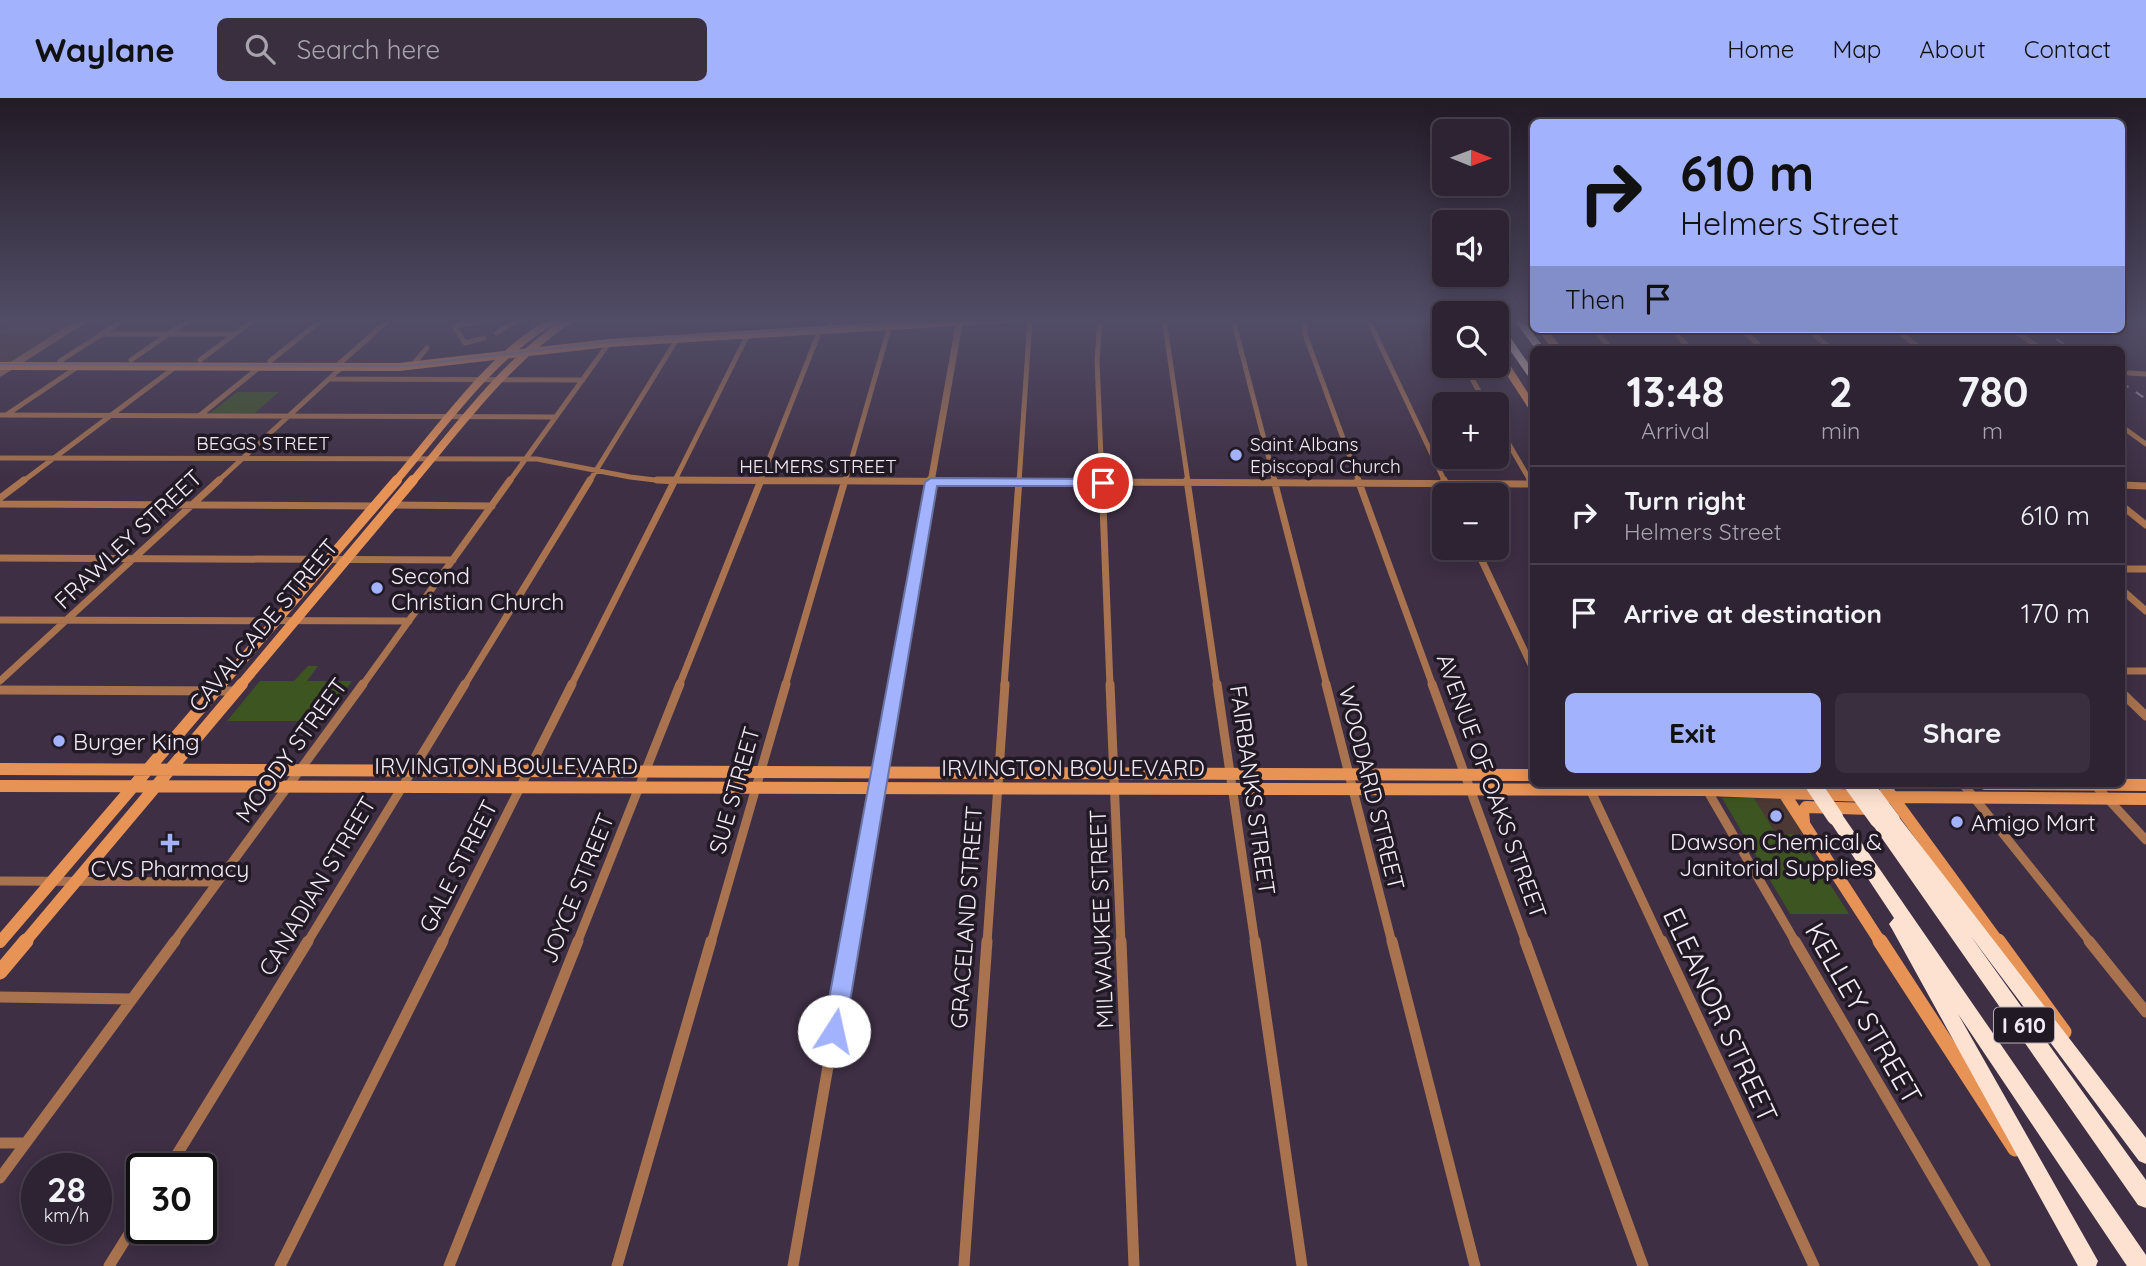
<!DOCTYPE html>
<meta charset="utf-8">
<style>
:root{--surface:#2e2333;--page:#3a2f3f;--text:#f1f3f6;--muted:#a7a4ac;--line:#49404e;--accent:#a2b2fd}
body{margin:0;font-family:Quicksand,sans-serif;background:var(--page);color:var(--text);height:100vh;display:flex;flex-direction:column;font-size:26px;white-space:nowrap}
*{box-sizing:border-box;margin:0}
p{font-size:23px;color:var(--muted)}
.icon{flex:none;width:38px;height:38px;fill:none;stroke:currentColor;stroke-width:2;stroke-linecap:round;stroke-linejoin:round}
.map{position:relative;flex:1;overflow:hidden}
.details{position:absolute;left:1530px;top:248px;width:595px;height:441px;display:flex;flex-direction:column;background:var(--surface);border-radius:10px;box-shadow:0 4px 18px #0003,0 0 0 2px var(--line)}
.details>*{flex:none}
.banner{position:absolute;left:1530px;top:21px;width:595px;height:214px;border-radius:10px;box-shadow:0 4px 18px #0003,0 0 0 2px var(--line);background:#a2b2fd;color:#111;overflow:hidden}
.needle{width:46px;rotate:91deg}
.fabs{position:absolute;left:1432px;top:21px;display:grid;gap:14px}
.fabs a{display:grid;place-items:center;width:77px;height:77px;border-radius:10px;background:var(--surface);box-shadow:0 4px 18px #0003,0 0 0 2px var(--line);font-size:35px}
.speed{position:absolute;left:21px;top:1055px;display:flex;gap:14px;font-size:35px;font-weight:700;text-align:center}
.speed>*{display:grid;place-content:center;width:91px;height:91px;border-radius:50%;background:var(--surface);box-shadow:0 4px 18px #0003,0 0 0 2px var(--line);line-height:1}
.speed small{font-size:18px;font-weight:400}
.speed .limit{border:4px solid #111;border-radius:10px;background:#fff;color:#111}
.pin{position:absolute;display:grid;place-items:center;width:60px;height:60px;color:#fff;margin:-30px;border:4px solid #fff;border-radius:50%;box-shadow:0 2px 7px #0007}
.me{position:absolute;width:77px;margin:-38px;rotate:10deg;stroke-linejoin:round;filter:drop-shadow(0 0 5px #0008)}
.turn{display:flex;align-items:center;gap:24px;height:147px;padding:0 35px;font-size:32px}
.turn .icon{width:91px;height:91px;stroke-width:2.5}
.turn b{display:block;font-size:49px;line-height:60px}
.then{display:flex;align-items:center;height:66px;padding:0 35px;background:#0003;gap:14px;font-size:26px}
.eta{display:flex;justify-content:space-evenly;align-items:center;height:119px;text-align:center}
.eta b{font-size:42px;font-weight:700;line-height:49px}
.cta{display:flex;gap:14px;margin-top:auto;padding:14px 35px}
.cta a{flex:1;height:80px;border-radius:10px;background:var(--accent);color:#111;font-size:28px;font-weight:700;line-height:80px;text-align:center}
.cta a+a{background:var(--page);color:var(--text)}
ul{padding:0;list-style:none}
li{display:flex;align-items:center;gap:21px;height:98px;padding:0 35px;border-top:2px solid var(--line)}
li div{flex:1}
li b{display:block;font-size:26px}
li em{font-style:normal}
header{display:flex;align-items:center;gap:42px;box-sizing:border-box;height:98px;padding:0 35px;background:var(--accent);color:#111}
header strong{font-size:33px}
nav{display:flex;gap:38px;margin-inline-start:auto;font-size:24px}
.search{width:490px;height:63px;background:var(--page);display:flex;align-items:center;gap:18px;box-sizing:border-box;padding:0 24px;border-radius:10px;color:var(--muted);font-size:26px}
.map>svg:first-child{display:block}
</style>
<header>
<strong>Waylane</strong>
<div class="search"><svg class="icon" aria-label="search" viewBox="0 0 24 24"><circle cx="10" cy="10" r="6"/><path d="M15 15l6 6"/></svg>Search here</div>
<nav><a>Home</a><a>Map</a><a>About</a><a>Contact</a></nav>
</header>
<div class="map">
<svg width="2146" height="1168" viewBox="0 0 2146 1168">
<rect width="100%" height="100%" fill="#3e2f44"/>
<path fill="#4c3834" d="M 13,226 L 71,227 L 0,271 L 0,235 Z
M 1713,686 L 1772,686 L 1804,736 L 1776,736 L 1754,700 L 1721,700 Z"/>
<path fill="#3d5521" d="M 237,294 L 279,294 L 255,315 L 210,315 Z
M 308,568 L 318,568 L 307,583 L 352,583 L 323,623 L 227,623 L 260,583 L 294,583 Z
M 1722,700 L 1754,700 L 1776,736 L 1798,736 L 1849,816 L 1790,816 Z"/>
<g fill="none" stroke-linecap="round" stroke-linejoin="round">
<path stroke="#a8734e" stroke-width="5" d="M 1100,221 L 1097,262 L 1102,384
M 1164,221 L 1188,384
M 1233,221 L 1275,384
M 1305,221 L 1305,236 L 1359,384
M 1368,221 L 1445,384
M 1438,221 L 1444,230
M 2121,221 L 2146,221
M 830,226 L 831,221
M 1594,231 L 1612,252
M 1672,231 L 1691,252
M 1742,231 L 1764,252
M 1808,231 L 1832,252
M 1895,231 L 1922,252
M 2012,231 L 2043,252
M 497,235 L 518,221
M 101,236 L 234,236
M 484,240 L 465,245 L 454,228 L 489,221
M 131,262 L 190,221
M 200,262 L 255,221
M 60,263 L 125,221
M 270,263 L 323,221
M 415,264 L 427,250
M 340,265 L 390,221
M 1465,268 L 1486,306
M 2129,275 L 2146,276
M 330,281 L 583,282
M 0,317 L 556,319
M 6,317 L 79,268
M 199,318 L 261,268
M 1496,324 L 1531,384
M 2121,328 L 2146,346
M 0,360 L 537,361 L 630,379 L 672,384
M 22,384 L 178,267
M 217,384 L 342,269
M 509,384 L 609,245
M 589,384 L 677,241
M 674,384 L 748,236
M 760,384 L 820,232
M 845,384 L 890,227
M 1019,384 L 1030,221"/>
<path stroke="#a8734e" stroke-width="7" d="M 657,382 L 1533,386
M 1102,382 L 1110,588
M 1187,382 L 1217,588
M 1274,382 L 1327,588
M 1358,382 L 1433,588
M 1444,382 L 1451,397
M 1530,382 L 1533,388
M 2121,387 L 2146,388
M 0,400 L 24,382
M 0,406 L 376,408
M 392,407 L 492,408
M 2121,407 L 2146,427
M 1476,450 L 1533,571
M 0,460 L 453,462
M 2121,471 L 2146,471
M 2121,491 L 2146,513
M 0,522 L 409,523
M 2121,573 L 2146,573
M 0,583 L 219,382
M 362,588 L 510,382
M 464,588 L 590,382
M 571,588 L 675,382
M 679,588 L 761,382
M 785,588 L 845,382
M 1004,588 L 1019,382"/>
<path stroke="#a8734e" stroke-width="9" d="M 1110,586 L 1121,845
M 1217,586 L 1255,845
M 1326,586 L 1392,845
M 1432,586 L 1526,845
M 0,592 L 235,593
M 2121,594 L 2146,618
M 1963,686 L 2091,845
M 2094,686 L 2146,742
M 1589,689 L 1662,845
M 1707,692 L 1796,845
M 0,783 L 217,784
M 173,845 L 363,586
M 307,845 L 465,586
M 442,845 L 572,586
M 577,845 L 680,586
M 711,845 L 786,586
M 850,845 L 877,689
M 987,845 L 1005,586"/>
<path stroke="#a8734e" stroke-width="11" d="M 1121,843 L 1134,1168
M 1255,843 L 1302,1168
M 1392,843 L 1475,1168
M 1525,843 L 1643,1168
M 1662,843 L 1814,1168
M 1795,843 L 1985,1168
M 2089,843 L 2146,914
M 0,899 L 132,901
M 0,1045 L 25,1045
M 168,1071 L 308,843
M 0,1080 L 175,843
M 109,1168 L 142,1115
M 280,1168 L 443,843
M 449,1168 L 578,843
M 617,1168 L 711,843
M 793,1168 L 850,843
M 964,1168 L 987,843"/>
<path stroke="#a8734e" stroke-width="7" d="M 0,275 L 85,221
M 931,384 L 960,221"/>
<path stroke="#a8734e" stroke-width="9" d="M 895,588 L 931,382"/>
<path stroke="#a8734e" stroke-width="10" d="M 877,689 L 895,586"/>
<path stroke="#e89356" stroke-width="8" d="M 1542,231 L 1558,252
M 1496,253 L 1533,310
M 0,268 L 399,269 L 609,245 L 1004,221
M 395,384 C 441,330 492,256 554,222
M 412,384 C 461,326 506,263 570,221"/>
<path stroke="#e89356" stroke-width="10" d="M 220,588 L 397,382
M 240,588 L 413,382"/>
<path stroke="#e89356" stroke-width="12" d="M 0,671 L 1533,677
M 1778,686 L 1881,845
M 1883,686 L 1999,845
M 1985,686 L 2146,687
M 0,688 L 1708,692 L 1892,699 L 2146,701
M 1804,724 L 1803,713 L 1806,709 L 1871,711
M 0,844 L 221,586
M 24,845 L 242,586"/>
<path stroke="#e89356" stroke-width="15" d="M 1880,843 L 2015,1051
M 1998,843 L 2064,934
M 0,874 L 26,843"/>
<path fill="#fde2d1" fill-rule="evenodd" d="M 1514,221 L 1522,221 L 1546,252 L 1536,252 Z
M 1496,222 L 1499,223 L 1533,272 L 1533,282 L 1530,281 L 1496,232 Z
M 1835,713 L 1841,715 L 2146,1157 L 2146,1168 L 2127,1168 L 1958,916 L 2098,1163 L 2096,1168 L 2078,1168 L 1892,831 L 1889,826 L 1894,820 L 1827,719 L 1829,715 Z
M 1878,716 L 1885,720 L 1892,716 L 1898,718 L 2146,1040 L 2146,1066 L 2139,1063 L 1970,837 L 2146,1082 L 2146,1110 L 2138,1107 L 1872,726 L 1870,722 L 1872,718 Z"/>
<path stroke="#9d92a3" stroke-width="2" d="M 0,266 L 406,268 L 625,242 L 979,221"/>
<path stroke="#9d92a3" stroke-width="2" stroke-dasharray="9 9" stroke-linecap="butt" d="M 2041,231 L 2073,252
M 2121,284 L 2146,301"/>
<path stroke="#fde2d1" stroke-width="16" d="M 1852,686 L 1878,722
M 1865,686 L 1892,722
M 1814,688 L 1835,719"/>
</g>
<linearGradient id="sky" x2="0" y2="1"><stop stop-color="#221a25"/><stop offset="0.58" stop-color="#524d67"/><stop offset="1" stop-color="#524d67" stop-opacity="0"/></linearGradient>
<rect width="2146" height="384" fill="url(#sky)"/>
<path fill="#a2b2fd" stroke="#6974a4" stroke-width="2" d="M 931,380 L 1103,381 L 1109,385 L 1103,388 L 937,388 L 845,933 L 841,940 L 834,942 L 826,940 L 823,933 L 925,384 Z"/>
<g fill="#a2b2fd" stroke="#211a24" stroke-width="2.5">
<circle cx="1236" cy="357" r="7"/>
<circle cx="377" cy="490" r="7"/>
<circle cx="59" cy="643" r="7"/>
<circle cx="1776" cy="718" r="7"/>
<circle cx="1957" cy="724" r="7"/>
<path d="M166.5 734.5h7v7h7v7h-7v7h-7v-7h-7v-7h7z"/>
</g>
<g text-anchor="middle" dominant-baseline="central" stroke-width="7" stroke-linejoin="round" paint-order="stroke">
<g font-size="19" fill="#f3eaf8" stroke="#211a24">
<text x="263" y="345">BEGGS STREET</text>
<text x="818" y="368">HELMERS STREET</text>
</g>
<g font-size="19" fill="#f3eaf8" stroke="#211a24" text-anchor="start">
<text x="1250" y="346">Saint Albans<tspan x="1250" dy="22">Episcopal Church</tspan></text>
</g>
<rect fill="#211a24" stroke="#b4acb8" stroke-width="2" x="1994" y="909.5" width="60" height="35" rx="5"/>
<g font-size="21" font-weight="bold" fill="#f3eaf8">
<text x="2024" y="927">I 610</text>
</g>
<g font-size="23" fill="#f3eaf8" stroke="#211a24">
<text transform="translate(128 441) rotate(-43)">FRAWLEY STREET</text>
<text transform="translate(263 527) rotate(-50)">CAVALCADE STREET</text>
<text transform="translate(291 652) rotate(-54)">MOODY STREET</text>
<text x="506" y="667">IRVINGTON BOULEVARD</text>
<text x="1073" y="669">IRVINGTON BOULEVARD</text>
<text transform="translate(1492 688) rotate(70)">AVENUE OF OAKS STREET</text>
<text transform="translate(1372 690) rotate(76)">WOODARD STREET</text>
<text transform="translate(734 692) rotate(-74)">SUE STREET</text>
<text transform="translate(1253 692) rotate(82)">FAIRBANKS STREET</text>
<text transform="translate(458 768) rotate(-63)">GALE STREET</text>
<text transform="translate(317 788) rotate(-59)">CANADIAN STREET</text>
<text transform="translate(577 790) rotate(-68)">JOYCE STREET</text>
<text transform="translate(966 819) rotate(-86)">GRACELAND STREET</text>
<text transform="translate(1101 821) rotate(-92)">MILWAUKEE STREET</text>
</g>
<g font-size="23" fill="#f3eaf8" stroke="#211a24" text-anchor="start">
<text x="391" y="477">Second<tspan x="391" dy="26">Christian Church</tspan></text>
<text x="73" y="643">Burger King</text>
<text x="1971" y="724">Amigo Mart</text>
<text x="1776" y="743" text-anchor="middle">Dawson Chemical &amp;<tspan x="1776" dy="26">Janitorial Supplies</tspan></text>
<text x="170" y="770" text-anchor="middle">CVS Pharmacy</text>
</g>
<g font-size="28" fill="#f3eaf8" stroke="#211a24">
<text transform="translate(1864 915) rotate(60)">KELLEY STREET</text>
<text transform="translate(1721 917) rotate(65)">ELEANOR STREET</text>
</g>
</g>
</svg>
<div class="fabs">
<a><svg class="needle" viewBox="-14 -14 28 28"><path d="M0-13l5 13h-10z" fill="#e53935"/><path d="M0 13l5-13h-10z" fill="#a7a4ac"/></svg></a>
<a><svg class="icon" aria-label="sound" viewBox="0 0 24 24"><path d="M4 9h4l5-4v14l-5-4H4zM17 9q2 3 0 6"/></svg></a>
<a><svg class="icon" aria-label="search" viewBox="0 0 24 24"><circle cx="10" cy="10" r="6"/><path d="M15 15l6 6"/></svg></a>
<a>+</a>
<a>−</a>
</div>
<div class="speed"><div>28<small>km/h</small></div><div class="limit">30</div></div>
<div class="pin" style="left:1103px;top:385px;background:#d93025"><svg class="icon" aria-label="arrive" viewBox="0 0 24 24"><path d="M6 21V4h12l-3 4 3 4H6"/></svg></div>
<svg class="me" style="left:834px;top:933px" viewBox="-20 -20 40 40"><circle r="19" fill="#fff"/><path d="M0-13L10 11 0 6-10 11z" fill="#a2b2fd"/></svg>
<div class="banner">
<div class="turn"><svg class="icon" aria-label="right" viewBox="0 0 24 24"><path d="M7 20v-9h11M14 6l5 5-5 5"/></svg><div><b>610 m</b>Helmers Street</div></div>
<div class="then">Then<svg class="icon" aria-label="arrive" viewBox="0 0 24 24"><path d="M6 21V4h12l-3 4 3 4H6"/></svg></div>
</div>
<section class="details">
<div class="eta">
<div><b>13:48</b><p>Arrival</p></div>
<div><b>2</b><p>min</p></div>
<div><b>780</b><p>m</p></div>
</div>
<ul>
<li><svg class="icon" aria-label="right" viewBox="0 0 24 24"><path d="M7 20v-9h11M14 6l5 5-5 5"/></svg><div><b>Turn right</b><p>Helmers Street</p></div><em>610 m</em></li>
<li><svg class="icon" aria-label="arrive" viewBox="0 0 24 24"><path d="M6 21V4h12l-3 4 3 4H6"/></svg><div><b>Arrive at destination</b></div><em>170 m</em></li>
</ul>
<div class="cta"><a>Exit</a><a>Share</a></div>
</section>
</div>
